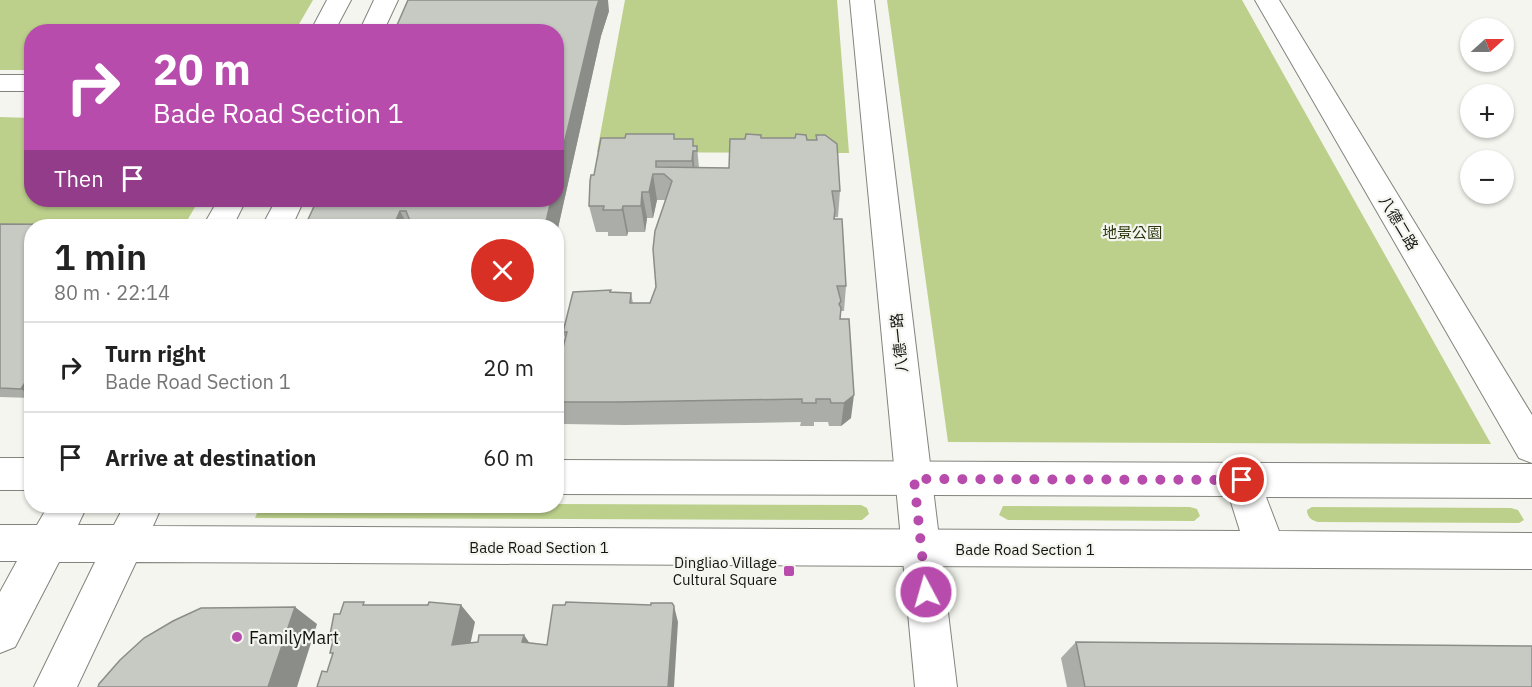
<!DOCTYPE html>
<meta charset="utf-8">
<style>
:root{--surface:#fff;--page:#f6f6f6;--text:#222;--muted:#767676;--line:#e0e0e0}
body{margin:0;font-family:"IBM Plex Sans","Noto Sans TC",sans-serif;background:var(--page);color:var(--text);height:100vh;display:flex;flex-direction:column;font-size:22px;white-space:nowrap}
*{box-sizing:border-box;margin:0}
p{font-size:20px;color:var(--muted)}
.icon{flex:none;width:33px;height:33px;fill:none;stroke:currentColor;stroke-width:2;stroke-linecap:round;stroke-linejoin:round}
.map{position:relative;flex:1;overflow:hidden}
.side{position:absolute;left:24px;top:219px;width:540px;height:294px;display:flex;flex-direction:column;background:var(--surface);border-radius:24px;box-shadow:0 2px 4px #0004}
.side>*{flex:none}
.top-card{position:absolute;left:24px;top:24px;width:540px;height:183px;border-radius:24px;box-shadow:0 2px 4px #0004;background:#b84cad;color:#fff;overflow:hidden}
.needle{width:39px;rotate:69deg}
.tools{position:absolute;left:1460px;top:18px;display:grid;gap:12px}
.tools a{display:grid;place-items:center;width:54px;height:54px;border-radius:50%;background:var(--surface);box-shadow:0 2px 4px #0004;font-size:30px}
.pin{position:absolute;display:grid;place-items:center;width:51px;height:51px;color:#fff;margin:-26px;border:3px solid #fff;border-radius:50%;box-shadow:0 2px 6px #0007}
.me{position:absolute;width:66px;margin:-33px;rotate:354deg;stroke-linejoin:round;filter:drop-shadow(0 0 4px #0008)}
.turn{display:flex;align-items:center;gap:21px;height:126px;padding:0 30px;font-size:27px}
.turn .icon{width:78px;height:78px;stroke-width:2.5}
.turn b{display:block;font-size:42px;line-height:51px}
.then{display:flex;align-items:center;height:57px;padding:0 30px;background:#0003;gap:12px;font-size:22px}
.round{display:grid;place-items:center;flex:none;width:63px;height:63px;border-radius:32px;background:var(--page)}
.head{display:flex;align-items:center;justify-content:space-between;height:102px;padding:0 30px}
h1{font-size:36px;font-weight:600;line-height:45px}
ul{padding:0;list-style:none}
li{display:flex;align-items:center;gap:18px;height:90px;padding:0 30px;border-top:2px solid var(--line)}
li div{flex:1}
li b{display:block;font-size:22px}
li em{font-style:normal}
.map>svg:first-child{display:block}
</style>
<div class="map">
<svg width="1532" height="687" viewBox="0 0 1532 687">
<rect width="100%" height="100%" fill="#f3f5ee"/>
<path fill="#bcd08b" d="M 0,0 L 313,0 L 295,31 L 32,32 L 31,70 L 0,70 Z
M 625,0 L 837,0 L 849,153 L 597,152 Z
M 887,0 L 1242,0 L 1491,444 L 948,442 Z
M 0,117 L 31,118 L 32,200 L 199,200 L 184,226 L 32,226 L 0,232 Z
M 557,504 L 861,505 L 867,508 L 869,514 L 862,520 L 255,518 L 260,506 Z
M 1003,506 L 1190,507 L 1197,509 L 1200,516 L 1194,521 L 1008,520 L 999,515 Z
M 1312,507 L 1511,508 L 1518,510 L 1524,520 L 1519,523 L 1318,522 C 1311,520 1307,517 1307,510 Z"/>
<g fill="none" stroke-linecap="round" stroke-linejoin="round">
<defs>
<path id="minor" d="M 850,0 L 874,0 L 957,687 L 915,687 Z
M 1255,0 L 1279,0 L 1532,415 L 1532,463 L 1519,458 Z
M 0,75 L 32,75 L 32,91 L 0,91 Z"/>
<path id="tertiary" d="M 327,0 L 351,0 L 334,32 L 310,32 Z
M 374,0 L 398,0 L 383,32 L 359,32 Z
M 218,200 L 246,200 L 233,226 L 203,226 Z
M 276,200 L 304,200 L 292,226 L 262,226 Z
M 0,458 L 32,458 L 32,490 L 0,490 Z
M 556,460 L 1532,464 L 1532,498 L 1266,497 L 1279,531 L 1532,533 L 1532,569 L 136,562 L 77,687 L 34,687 L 95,562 L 59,562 L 15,647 L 0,653 L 0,592 L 17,561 L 0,561 L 0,525 L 37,525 L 48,506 L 87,506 L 78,525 L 114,525 L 124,506 L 162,506 L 153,526 L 1240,531 L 1229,496 L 556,494 Z"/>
</defs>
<use href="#minor" stroke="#82847d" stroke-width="2"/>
<use href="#tertiary" stroke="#82847d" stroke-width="2"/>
<use href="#minor" fill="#fff" fill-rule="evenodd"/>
<use href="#tertiary" fill="#fff" fill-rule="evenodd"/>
</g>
<path fill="#abaea8" d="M 609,11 L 601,36 L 556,237 L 556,226 L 305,226 L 317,200 L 556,200 L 556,32 Z
M 674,134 L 675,139 L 694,146 L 697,146 L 699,168 L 729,168 L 745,139 L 761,138 L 816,140 L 816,135 L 840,191 L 838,217 L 835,217 L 835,219 L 846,286 L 844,311 L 841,311 L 840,319 L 851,418 L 841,426 L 829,426 L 828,422 L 814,422 L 814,426 L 800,426 L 801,422 L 625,425 L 564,424 L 562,421 L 557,421 L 556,419 L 556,376 L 560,376 L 561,368 L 559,363 L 565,338 L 563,332 L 611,292 L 631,293 L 633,303 L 650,303 L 656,287 L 665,200 L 657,200 L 653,218 L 647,218 L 645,232 L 628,232 L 627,236 L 608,236 L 608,232 L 596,232 L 589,206 L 594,175 L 625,138 Z
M 0,224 L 152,225 L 153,226 L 32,226 L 32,398 L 0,397 Z
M 1076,642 L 1532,687 L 1067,687 L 1061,658 Z"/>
<path fill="#8b8d88" d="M 599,0 L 608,0 L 609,11 L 601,36 L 556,237 L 556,226 L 545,226 L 551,200 L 556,200 L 556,178 L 596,9 Z
M 693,151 L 695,177 L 695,188 L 692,161 Z
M 653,174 L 657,200 L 653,218 L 649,192 Z
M 642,192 L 647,218 L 645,232 L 641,206 Z
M 623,206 L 628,232 L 627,236 L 622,210 Z
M 400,211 L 408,226 L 396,220 Z
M 28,378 L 32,381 L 32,397 L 21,389 Z
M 854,395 L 851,418 L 841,426 L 844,403 Z
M 461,605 L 475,622 L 467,660 L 452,645 Z
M 674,606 L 678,622 L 674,687 L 668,687 Z
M 295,607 L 317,624 L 297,687 L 268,687 Z
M 524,635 L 535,651 L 522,642 Z"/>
<path fill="#c7cac3" stroke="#8b8d88" stroke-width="1.5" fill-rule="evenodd" d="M 408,0 L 599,0 L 596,9 L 556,178 L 556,32 L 394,32 Z
M 626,134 L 674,134 L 674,139 L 693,139 L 693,146 L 697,146 L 697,151 L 693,151 L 692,161 L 656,161 L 656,167 L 729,168 L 730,139 L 745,139 L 746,134 L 761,135 L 761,138 L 795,138 L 796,134 L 806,135 L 807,140 L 817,140 L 816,135 L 825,135 L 837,144 L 840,191 L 832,191 L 835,210 L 834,219 L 842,219 L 846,286 L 837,286 L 841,301 L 839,304 L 841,308 L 840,319 L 849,319 L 854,395 L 844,403 L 831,403 L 830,399 L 816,399 L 816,403 L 802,403 L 802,399 L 619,402 L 556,402 L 556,376 L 560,376 L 562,363 L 559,363 L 567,332 L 563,332 L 573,292 L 611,290 L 610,292 L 631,293 L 630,303 L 650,303 L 656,287 L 653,249 L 655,231 L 672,181 L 664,174 L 653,174 L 649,192 L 642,192 L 641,206 L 623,206 L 622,210 L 603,210 L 604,206 L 589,206 L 590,181 L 591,175 L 594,175 L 601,138 L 625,138 Z
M 317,200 L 551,200 L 545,226 L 305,226 ZM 400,211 L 406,211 L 410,221 L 396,220 Z
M 0,224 L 152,225 L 151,226 L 32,226 L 32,378 L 28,378 L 21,389 L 0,388 Z
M 344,602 L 364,602 L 363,605 L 428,605 L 429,602 L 461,605 L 452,645 L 478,642 L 479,635 L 524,635 L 522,642 L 547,645 L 553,605 L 565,605 L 566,602 L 651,605 L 651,603 L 672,603 L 674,606 L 668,687 L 317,687 L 322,671 L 327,672 L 333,653 L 330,653 L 333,640 L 329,640 L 334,614 L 340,614 Z
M 295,607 L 268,687 L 98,687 L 99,684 L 120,660 L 144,638 L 173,621 L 201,608 Z
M 1076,642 L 1532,646 L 1532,687 L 1085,687 Z"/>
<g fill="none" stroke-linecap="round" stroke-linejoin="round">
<path stroke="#b84cad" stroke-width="10" stroke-dasharray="0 18" d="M 926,592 L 914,479 L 1242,480"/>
</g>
<g fill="#b84cad" stroke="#f3f5ee" stroke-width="2">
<rect x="783" y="565" width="12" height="12" rx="3"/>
<circle cx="237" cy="637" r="6"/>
</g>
<g text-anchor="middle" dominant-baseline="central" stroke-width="4.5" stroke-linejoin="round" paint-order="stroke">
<g font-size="15" fill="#141513" stroke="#f3f5ee">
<text transform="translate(1399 223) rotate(59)">八德二路</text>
<text transform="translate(899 343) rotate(-96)">八德一路</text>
<text x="539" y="547">Bade Road Section 1</text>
<text x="1025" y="549">Bade Road Section 1</text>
</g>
<g font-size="15" fill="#2d370f" stroke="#f3f5ee">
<text x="1132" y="232">地景公園</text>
</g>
<g font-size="15" fill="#141513" stroke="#f3f5ee" text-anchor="end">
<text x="777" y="562">Dingliao Village<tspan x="777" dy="17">Cultural Square</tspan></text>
</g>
<g font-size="18" fill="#141513" stroke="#f3f5ee" text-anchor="start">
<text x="249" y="637">FamilyMart</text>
</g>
</g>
</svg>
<div class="tools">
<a><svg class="needle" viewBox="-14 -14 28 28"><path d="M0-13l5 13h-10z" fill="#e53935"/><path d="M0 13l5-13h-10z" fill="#767676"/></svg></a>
<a>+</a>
<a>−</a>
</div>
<div class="pin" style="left:1242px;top:480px;background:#d93025"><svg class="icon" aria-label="arrive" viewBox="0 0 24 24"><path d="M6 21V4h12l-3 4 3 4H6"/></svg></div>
<svg class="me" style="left:926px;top:592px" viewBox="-20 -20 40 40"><circle r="17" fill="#b84cad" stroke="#fff" stroke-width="3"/><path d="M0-11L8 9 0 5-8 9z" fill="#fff"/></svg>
<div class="top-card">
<div class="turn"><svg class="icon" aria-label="right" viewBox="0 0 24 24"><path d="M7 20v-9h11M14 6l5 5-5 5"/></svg><div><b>20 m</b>Bade Road Section 1</div></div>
<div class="then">Then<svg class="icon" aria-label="arrive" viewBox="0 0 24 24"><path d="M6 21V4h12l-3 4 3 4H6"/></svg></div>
</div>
<section class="side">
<div class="head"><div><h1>1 min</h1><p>80 m · 22:14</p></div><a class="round" style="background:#d93025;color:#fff"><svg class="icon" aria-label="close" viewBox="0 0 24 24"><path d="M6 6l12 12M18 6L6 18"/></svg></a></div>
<ul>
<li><svg class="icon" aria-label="right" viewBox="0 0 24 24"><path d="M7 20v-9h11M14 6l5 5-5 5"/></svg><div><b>Turn right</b><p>Bade Road Section 1</p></div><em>20 m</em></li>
<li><svg class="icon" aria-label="arrive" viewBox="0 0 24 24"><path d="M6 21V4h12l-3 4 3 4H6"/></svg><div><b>Arrive at destination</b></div><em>60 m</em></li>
</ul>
</section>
</div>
